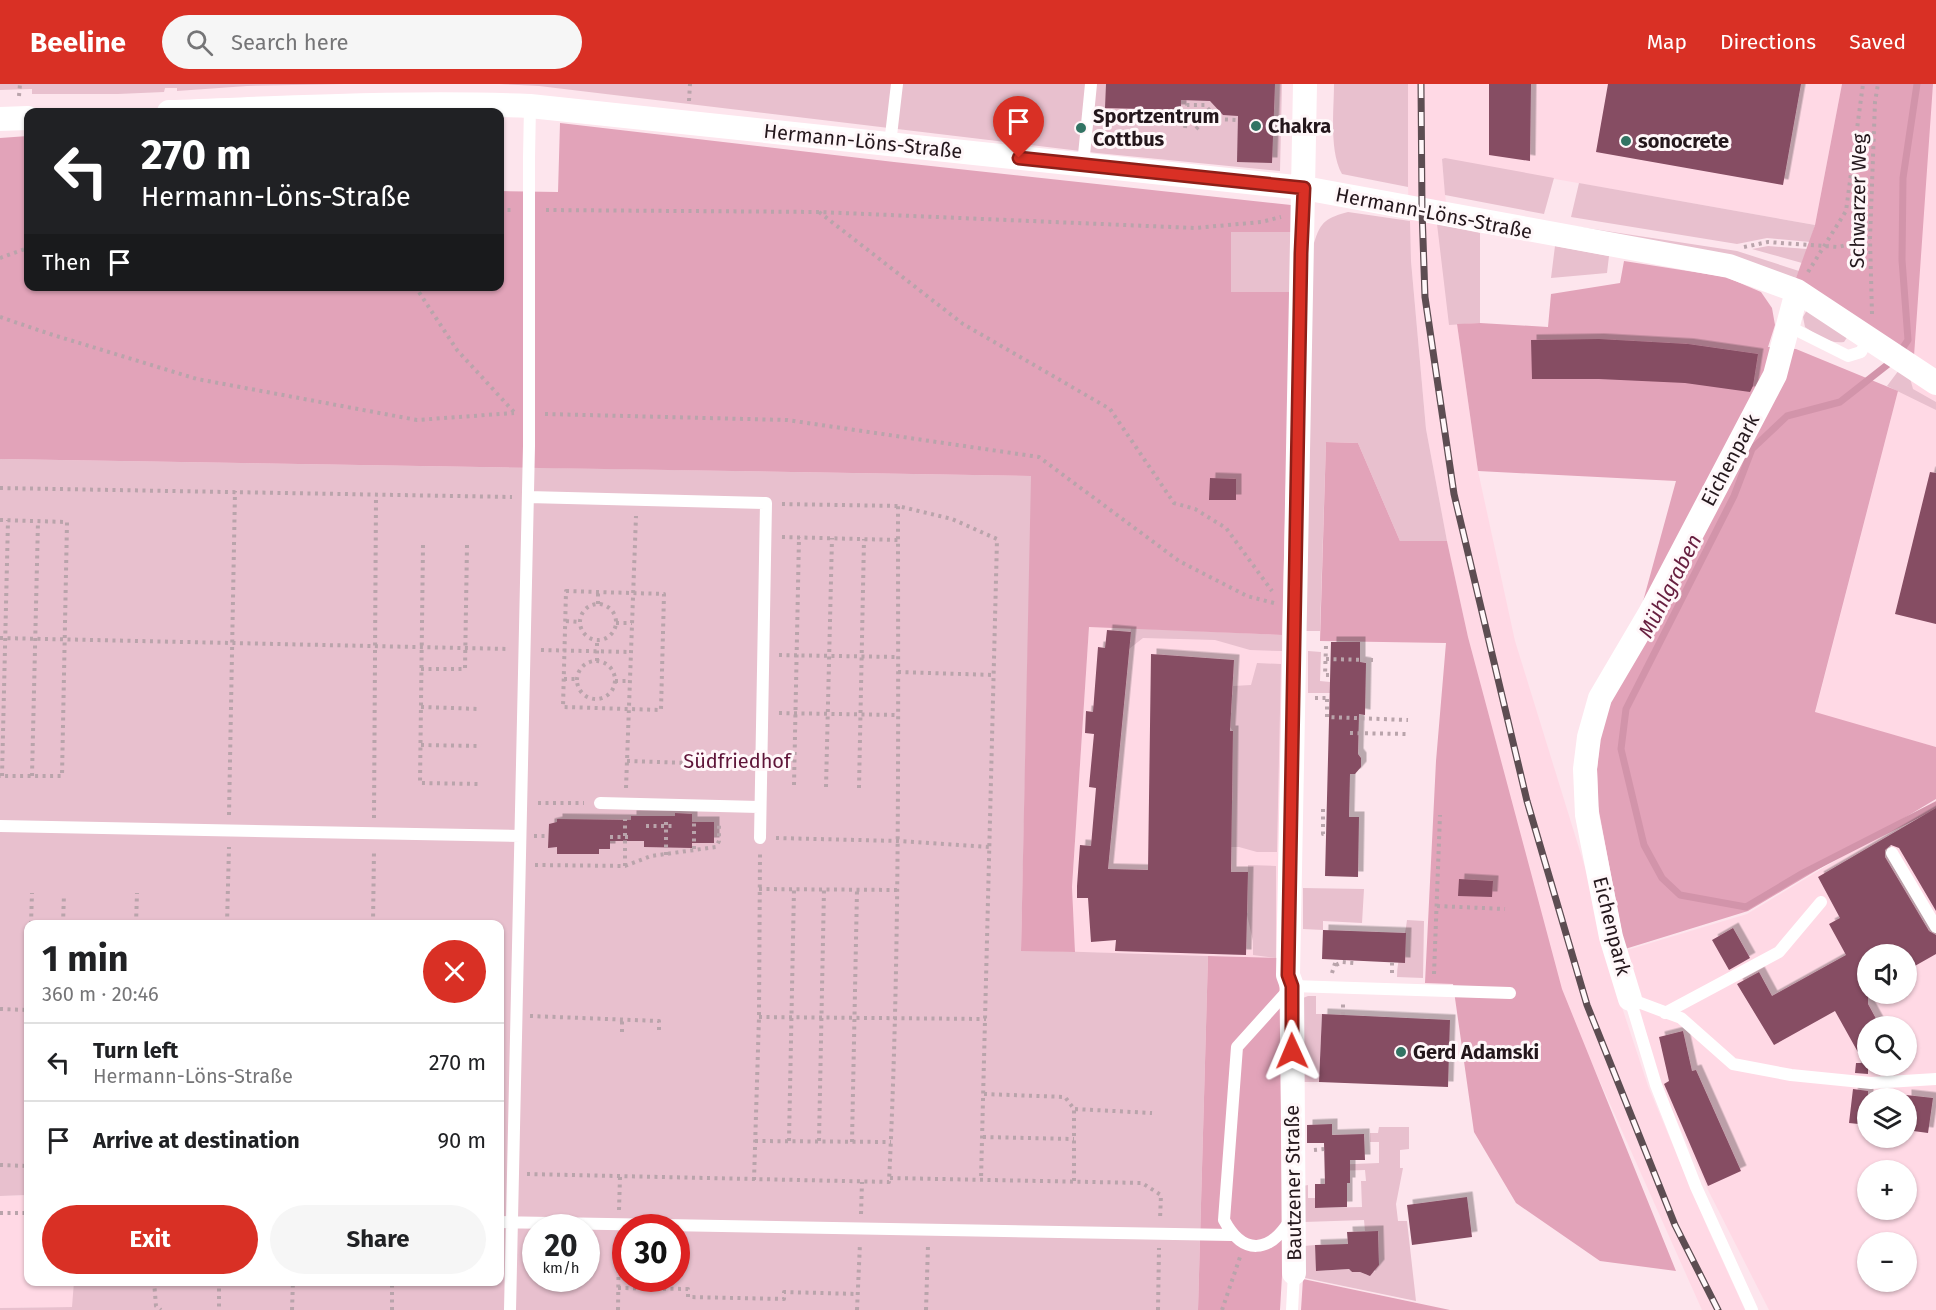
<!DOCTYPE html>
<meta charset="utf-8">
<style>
:root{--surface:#fff;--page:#f6f6f6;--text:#202124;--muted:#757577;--line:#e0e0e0;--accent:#d93025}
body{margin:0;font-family:"Fira Sans",sans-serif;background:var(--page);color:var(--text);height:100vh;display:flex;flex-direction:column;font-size:22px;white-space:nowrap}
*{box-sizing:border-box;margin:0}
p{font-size:20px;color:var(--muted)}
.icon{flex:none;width:33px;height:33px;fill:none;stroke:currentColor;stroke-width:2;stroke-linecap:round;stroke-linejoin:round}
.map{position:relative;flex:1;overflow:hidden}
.details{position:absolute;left:24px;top:836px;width:480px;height:366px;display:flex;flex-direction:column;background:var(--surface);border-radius:12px;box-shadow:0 2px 4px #0004}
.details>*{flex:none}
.guide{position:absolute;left:24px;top:24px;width:480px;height:183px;border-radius:12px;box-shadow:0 2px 4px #0004;background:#202124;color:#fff;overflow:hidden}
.tools{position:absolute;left:1857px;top:860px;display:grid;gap:12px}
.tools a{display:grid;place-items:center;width:60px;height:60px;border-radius:50%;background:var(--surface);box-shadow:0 2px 4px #0004;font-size:30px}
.speed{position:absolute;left:522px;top:1130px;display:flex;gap:12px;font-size:30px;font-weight:700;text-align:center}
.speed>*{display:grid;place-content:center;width:78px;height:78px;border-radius:50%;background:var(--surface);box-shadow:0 2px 4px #0004;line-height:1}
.speed small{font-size:15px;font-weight:400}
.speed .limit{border:9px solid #d22;background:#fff;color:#111}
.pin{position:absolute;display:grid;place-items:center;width:51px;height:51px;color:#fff;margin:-62px -26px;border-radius:50% 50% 50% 0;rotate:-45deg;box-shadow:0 0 6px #0007}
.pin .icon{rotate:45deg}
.me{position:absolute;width:66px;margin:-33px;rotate:359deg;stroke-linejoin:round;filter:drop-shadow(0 0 4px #0008)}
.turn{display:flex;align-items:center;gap:21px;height:126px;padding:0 18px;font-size:27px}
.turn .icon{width:78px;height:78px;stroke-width:2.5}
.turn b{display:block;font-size:42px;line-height:51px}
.then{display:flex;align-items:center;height:57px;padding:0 18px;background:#0003;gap:12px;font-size:22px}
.round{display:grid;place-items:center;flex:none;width:63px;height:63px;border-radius:32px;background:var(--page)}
.overview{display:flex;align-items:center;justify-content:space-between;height:102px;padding:0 18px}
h1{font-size:36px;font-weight:700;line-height:45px}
.primary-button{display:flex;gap:12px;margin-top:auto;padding:12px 18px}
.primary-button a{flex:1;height:69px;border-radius:36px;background:var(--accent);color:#fff;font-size:24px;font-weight:700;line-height:69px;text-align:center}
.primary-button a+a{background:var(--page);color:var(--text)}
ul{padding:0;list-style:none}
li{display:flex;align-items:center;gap:18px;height:78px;padding:0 18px;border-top:2px solid var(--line)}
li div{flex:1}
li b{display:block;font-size:22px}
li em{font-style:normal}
header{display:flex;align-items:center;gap:36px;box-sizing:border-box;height:84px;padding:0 30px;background:var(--accent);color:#fff}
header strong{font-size:28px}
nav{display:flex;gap:33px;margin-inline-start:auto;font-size:21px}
.search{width:420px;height:54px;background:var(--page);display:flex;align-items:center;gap:15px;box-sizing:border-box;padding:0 21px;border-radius:33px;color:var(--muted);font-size:22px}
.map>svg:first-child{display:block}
</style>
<header>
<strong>Beeline</strong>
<div class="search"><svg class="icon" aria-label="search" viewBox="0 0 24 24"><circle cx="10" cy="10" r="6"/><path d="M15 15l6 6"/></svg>Search here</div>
<nav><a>Map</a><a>Directions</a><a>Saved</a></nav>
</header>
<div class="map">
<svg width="1936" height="1226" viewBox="0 0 1936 1226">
<defs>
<filter id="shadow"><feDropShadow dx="5.5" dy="-5.5" stdDeviation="0" flood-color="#0004"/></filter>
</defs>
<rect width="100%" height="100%" fill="#fde5ed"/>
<path fill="#ffd9e5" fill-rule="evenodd" d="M 1408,0 L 1842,0 L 1815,141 L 1442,75 L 1457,240 L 1478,387 L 1515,557 L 1600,832 L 1613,896 L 1648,1002 L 1708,1145 L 1745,1226 L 1702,1226 L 1564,917 L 1468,553 L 1447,457 L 1426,345 L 1411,177 L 1408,103 Z
M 1933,0 L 1936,0 L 1936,663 L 1815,629 L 1898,307 Z
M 1089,542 L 1287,551 L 1279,874 L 1075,868 L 1072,803 Z
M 1936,716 L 1936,1226 L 1769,1226 L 1706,1102 L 1660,999 L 1624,867 L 1747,830 ZM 1868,870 L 1906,870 L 1906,909 L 1868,909 ZM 1868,942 L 1906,942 L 1906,981 L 1868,981 ZM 1868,1014 L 1906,1014 L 1906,1053 L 1868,1053 ZM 1868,1086 L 1906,1086 L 1906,1125 L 1868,1125 ZM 1868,1158 L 1906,1158 L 1906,1197 L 1868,1197 Z
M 28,1111 L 28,1197 L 74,1197 L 73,1223 L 0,1224 L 0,1112 Z"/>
<path fill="#e8c0ce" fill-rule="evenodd" d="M 0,0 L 344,0 L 247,2 L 177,7 L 177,4 L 165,4 L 164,8 L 118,10 L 32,10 L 32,5 L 0,6 Z
M 499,0 L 1282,0 L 1280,87 L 1097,69 L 539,2 Z
M 1334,0 L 1408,0 L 1408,103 L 1342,90 C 1329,67 1334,26 1334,0 Z
M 1445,74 L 1554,94 L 1544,130 L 1445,111 L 1442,75 Z
M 1579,99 L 1815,141 L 1810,158 L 1767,154 L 1737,160 L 1571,133 Z
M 1348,128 L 1410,137 L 1411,177 L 1426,345 L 1447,457 L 1400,457 L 1358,359 L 1326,358 L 1320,547 L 1306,547 L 1308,159 L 1314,159 C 1321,136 1327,134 1348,128 Z
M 1437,140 L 1480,149 L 1480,239 L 1449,241 Z
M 1567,141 L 1737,167 L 1799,187 L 1796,194 Z
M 1231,148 L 1291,148 L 1291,208 L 1230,208 Z
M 1555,162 L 1609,172 L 1607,189 L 1551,194 Z
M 1768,162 L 1807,165 L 1802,179 L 1752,165 Z
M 1807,226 L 1850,249 L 1844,258 C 1829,260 1817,251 1805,243 L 1803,233 Z
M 1899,286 L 1910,294 L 1913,305 L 1936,318 L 1936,326 L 1887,302 Z
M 0,375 L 1032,392 L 1021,866 L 1208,872 L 1198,1226 L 0,1226 L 0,1224 L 72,1223 L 74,1197 L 500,1197 L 500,840 L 28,840 L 28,1111 L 0,1112 ZM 536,1143 L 586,1143 L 586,1194 L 536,1194 ZM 626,1143 L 676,1143 L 676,1194 L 626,1194 Z
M 1131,544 L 1282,551 L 1282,567 L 1250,566 L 1215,556 L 1143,554 L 1129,565 Z
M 1308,567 L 1321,568 L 1320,597 L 1330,598 L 1330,609 L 1308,609 Z
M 1257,579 L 1281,580 L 1277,768 L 1257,768 L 1239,763 L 1231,763 L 1233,647 L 1230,643 L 1233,602 L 1251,601 Z
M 1248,781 L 1276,782 L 1276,874 L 1253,871 L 1253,857 L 1247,831 Z
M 1303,804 L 1364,805 L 1362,839 L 1323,837 L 1323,846 L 1303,845 Z
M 1407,836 L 1424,837 L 1423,894 L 1397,893 C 1397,873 1405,856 1407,836 Z
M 1308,912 L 1316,912 L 1316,930 L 1322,930 L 1319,998 L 1302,998 L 1303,914 Z
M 1379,1043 L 1409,1043 L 1409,1065 L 1400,1066 L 1400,1084 L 1403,1084 L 1396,1120 L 1398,1137 L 1407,1137 L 1416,1217 L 1305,1194 L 1304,1162 L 1315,1161 L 1317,1187 L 1349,1185 L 1352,1188 L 1360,1188 L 1367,1191 L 1375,1187 L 1374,1180 L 1379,1179 L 1378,1147 L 1365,1147 L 1364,1136 L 1304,1138 L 1303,1102 L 1308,1101 L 1308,1114 L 1315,1114 L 1316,1124 L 1362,1123 L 1361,1097 L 1366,1097 L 1365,1086 L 1330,1087 L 1330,1081 L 1379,1079 L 1379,1058 L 1370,1058 L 1370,1049 L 1378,1049 Z"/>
<path fill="#e2a3b9" d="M 1842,0 L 1933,0 L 1914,272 L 1796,194 L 1815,141 Z
M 560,39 L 894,78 L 1291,121 L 1291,148 L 1231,148 L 1231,208 L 1291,208 L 1282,551 L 1089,543 L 1072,803 L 1075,868 L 1021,867 L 1031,392 L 0,375 L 0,54 L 28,52 L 28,202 L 500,202 L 500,107 L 558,108 Z
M 1624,177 L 1726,193 L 1761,208 L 1772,224 L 1775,241 L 1768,263 L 1796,265 L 1898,307 L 1815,628 L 1936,663 L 1936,715 L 1748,827 L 1625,865 L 1598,722 L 1597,685 L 1600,654 L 1610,619 L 1622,594 L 1676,397 L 1478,387 L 1457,240 L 1480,239 L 1548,243 L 1551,210 L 1620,199 Z
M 1326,358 L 1358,359 L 1400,457 L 1447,457 L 1468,553 L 1562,905 L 1676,1187 L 1600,1177 L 1516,1119 L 1474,1048 L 1453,900 L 1425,899 L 1436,677 L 1446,559 L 1320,557 Z
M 1208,872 L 1279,874 L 1283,1175 L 1280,1226 L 1198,1226 Z
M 1303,1195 L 1450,1226 L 1301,1226 Z"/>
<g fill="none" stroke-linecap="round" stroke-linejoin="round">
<path stroke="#d294aa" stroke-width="7" d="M 1917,0 L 1903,94 L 1902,176 L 1908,256 L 1896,274 L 1840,318 L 1787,332 L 1752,365 L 1734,412 L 1626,625 L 1621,665 L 1644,761 L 1662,794 L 1680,811 L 1746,823 L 1803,789 L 1936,721"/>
</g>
<path fill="#864d63" filter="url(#shadow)" d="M 1106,0 L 1275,0 L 1272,79 L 1237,78 L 1238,32 L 1223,31 L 1210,17 L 1181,16 L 1181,26 L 1105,24 Z
M 1489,0 L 1531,0 L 1530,77 L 1489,71 Z
M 1608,0 L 1801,0 L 1783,101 L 1596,68 Z
M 1599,255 L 1688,260 L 1758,270 L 1753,302 L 1750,308 L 1685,299 L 1599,295 L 1532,295 L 1531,256 Z
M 1930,388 L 1936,389 L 1936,540 L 1895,530 Z
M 1210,394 L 1236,395 L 1236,416 L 1209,416 Z
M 1107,546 L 1131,548 L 1108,785 L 1148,786 L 1151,570 L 1234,576 L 1230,647 L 1233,647 L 1231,788 L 1248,788 L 1246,871 L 1115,867 L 1116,856 L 1091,858 L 1088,814 L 1077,814 L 1077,802 L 1080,761 L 1091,762 L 1096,704 L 1089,703 L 1094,650 L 1085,649 L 1086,627 L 1093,628 L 1098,563 L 1105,564 Z
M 1331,558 L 1360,558 L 1360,578 L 1366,579 L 1365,631 L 1359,630 L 1358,670 L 1361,674 L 1361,683 L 1355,690 L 1350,690 L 1349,733 L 1359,733 L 1358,793 L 1325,792 Z
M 1936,724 L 1936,827 L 1899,764 L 1891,761 L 1885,766 L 1885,773 L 1929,847 L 1936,851 L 1936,870 L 1906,887 L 1906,870 L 1868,870 L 1868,920 L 1880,942 L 1868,942 L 1868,990 L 1855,989 L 1856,979 L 1864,979 L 1835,927 L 1774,961 L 1737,900 L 1759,888 L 1772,912 L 1846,871 L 1829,840 L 1840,834 L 1818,793 Z
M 675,729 L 692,730 L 692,738 L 714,738 L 714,759 L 692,759 L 692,764 L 644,763 L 644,757 L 610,757 L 610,765 L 599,765 L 599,770 L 557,770 L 557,763 L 548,764 L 549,740 L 557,738 L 557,735 L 631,736 L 631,732 L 675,732 Z
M 1459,795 L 1493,797 L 1492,813 L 1458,812 Z
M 1733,844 L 1750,874 L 1729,886 L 1712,856 Z
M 1323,846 L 1406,849 L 1405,879 L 1322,875 Z
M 1322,930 L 1450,936 L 1448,1003 L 1319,998 Z
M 1683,947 L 1692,987 L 1696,986 L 1741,1087 L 1708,1102 L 1664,1000 L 1669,997 L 1659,953 Z
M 1853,1005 L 1868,1007 L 1868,1041 L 1849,1039 Z
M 1906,1011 L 1933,1014 L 1928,1049 L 1906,1046 Z
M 1332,1040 L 1332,1051 L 1364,1050 L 1365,1076 L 1350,1076 L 1350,1099 L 1347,1099 L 1347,1123 L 1315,1124 L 1315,1100 L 1325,1100 L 1324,1059 L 1307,1059 L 1307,1041 Z
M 1467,1113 L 1472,1153 L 1412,1161 L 1407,1121 Z
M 1378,1147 L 1379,1181 L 1370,1192 L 1360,1188 L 1352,1188 L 1349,1185 L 1316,1187 L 1315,1161 L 1348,1160 L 1347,1148 Z"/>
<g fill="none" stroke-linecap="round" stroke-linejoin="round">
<path stroke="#b9a4ab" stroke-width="4" stroke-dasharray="3 4.5" stroke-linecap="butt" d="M 19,12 L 20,0
M 689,17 L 690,0
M 1185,44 L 1187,21 L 1205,21 L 1217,35 L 1238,36
M 1196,45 L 1217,24
M 500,126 L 514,126
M 546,126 L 819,128 L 1195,144 L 1261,138 L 1281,133
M 819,128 L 963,240 L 1110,325 L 1174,419 L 1195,425 L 1226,444 L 1272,507
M 1744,163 L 1768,158 L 1838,163 L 1870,155
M 0,174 L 28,164
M 1808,188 L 1846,127 L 1863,0
M 415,202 L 457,266 L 514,328
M 1872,230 L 1870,155 L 1875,18 L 1878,0
M 0,233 L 50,250 L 197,295 L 417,336 L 514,329
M 545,330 L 787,336 L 1039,373 L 1179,477 L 1247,512 L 1274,519
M 0,404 L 512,413
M 782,420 L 898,422 L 952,435 L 997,455 L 981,1096
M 0,436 L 67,438 L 62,692 L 0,692
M 782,453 L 898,456
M 423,461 L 420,699 L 480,700
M 566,507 L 664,510 L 661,626 L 563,623 Z
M580 538a18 18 0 1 1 36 0a18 18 0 1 1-36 0Z
M 598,520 L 598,507
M 566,537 L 579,538
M 616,539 L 632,539
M 0,554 L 509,565
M 1326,562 L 1325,591 L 1330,591
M 541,566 L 631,568
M 779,571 L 898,573
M 1326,575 L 1373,576
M 597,577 L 597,557
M577 596a19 19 0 1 1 38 0a19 19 0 1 1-38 0Z
M 421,585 L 465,585 L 467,461
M 898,588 L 994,591
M 564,595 L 577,595
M 615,597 L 630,597
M 1315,614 L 1330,614
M 1327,615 L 1327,633 L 1408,636
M 421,623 L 480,625
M 779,629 L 898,631
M 1350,649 L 1407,650
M 421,661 L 481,662
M 627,677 L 747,681
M 2,692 L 8,436
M 32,692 L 38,437
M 794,701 L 799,453
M 826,703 L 832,454
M 626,704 L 636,432
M 859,704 L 864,455
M 538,719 L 584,719
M 1323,725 L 1323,750 L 1326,750
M 229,731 L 235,407
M 374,734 L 376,412
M 646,742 L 675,742
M 534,752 L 549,752
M 610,753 L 631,753
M 776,754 L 898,757 L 990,763
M 694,765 L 694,737
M 666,771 L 666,736
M 535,781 L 625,782 L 625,735
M 625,782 L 651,772 L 716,763 L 719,757 L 719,738
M 759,805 L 897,806
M 1437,822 L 1505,825
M 31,840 L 32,809
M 63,840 L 64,810
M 136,840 L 137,809
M 227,840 L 229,763
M 373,840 L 374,766
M 1336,881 L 1342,878 L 1354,879
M 1332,889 L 1336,876
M 1392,889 L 1392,878
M 1434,890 L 1440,731
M 0,925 L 28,926
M 1343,931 L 1343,920
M 530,932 L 659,937 L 659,950
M 759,933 L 986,935
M 622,948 L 622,936
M 984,1010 L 1065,1013 L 1074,1025 L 1074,1098
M 1075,1025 L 1152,1029
M 27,1038 L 28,928
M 983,1053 L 1074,1055
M 755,1057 L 891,1058
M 789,1057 L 794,805
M 819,1057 L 824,805
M 852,1058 L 857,806
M 1314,1066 L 1324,1065
M 0,1081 L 28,1082
M 527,1090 L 889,1098 C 900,873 898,648 898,422
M 890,1094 L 1142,1099 L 1161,1111 L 1160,1135
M 754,1096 L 759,933 L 760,769
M 619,1126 L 620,1093
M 0,1129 L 28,1129
M 861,1130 L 862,1098
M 154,1197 L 156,1222 L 161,1226
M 219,1197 L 219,1226
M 618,1204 L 688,1205 L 688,1213 L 784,1215 L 784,1208 L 858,1210
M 292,1226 L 293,1197
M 392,1226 L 392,1197
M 618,1226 L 619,1155
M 857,1226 L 860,1159
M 926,1226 L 928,1161
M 1158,1226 L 1159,1164
M 1222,1226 L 1240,1173"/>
<path stroke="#fff" stroke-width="12" d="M 890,60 L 897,0
M 1083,81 L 1091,0
M 1788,242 L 1848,272 L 1861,268 L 1869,253
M 528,413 L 766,419 L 760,754
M 600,719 L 759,723
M 0,742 L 520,752
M 1892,769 L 1936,843
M 1630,915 L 1656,1001 L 1696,1103 L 1752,1226
M 1630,915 L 1681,934 L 1733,980 L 1791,991 L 1871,999 L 1936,995
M 1665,929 L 1779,868 L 1821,818
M 1290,1136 C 1270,1169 1243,1172 1224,1136 L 1237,963 L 1292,902 L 1510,909
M 500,1138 L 1232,1151
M 510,1226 L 529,362 L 529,74 L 530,22
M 1292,1226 L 1294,1189"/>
<path stroke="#fff" stroke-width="24" d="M 169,28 C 289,24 410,17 530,22 L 1304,104 L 1729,182 L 1797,207 L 1936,299
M 0,35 L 28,34
M 1630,915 L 1611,853 L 1587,731 L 1585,685 L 1589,653 L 1600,614 L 1650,529 L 1775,291 L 1797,207
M 1294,1189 L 1292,902 L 1288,891 L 1305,0"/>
<defs>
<path id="rail" d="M 1421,0 L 1422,126 L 1425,213 L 1454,410 L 1527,717 L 1587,921 L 1675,1141 L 1718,1226"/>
</defs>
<use href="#rail" stroke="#5d4d52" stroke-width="7"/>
<use href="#rail" stroke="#fff7f9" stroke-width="4.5" stroke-dasharray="14" stroke-linecap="butt"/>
</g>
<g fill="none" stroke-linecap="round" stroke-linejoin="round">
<defs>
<path id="route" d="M 1019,74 L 1304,104 L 1301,169 L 1288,891 L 1292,902 L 1292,967"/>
</defs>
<use href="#route" stroke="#8d1f18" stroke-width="15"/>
<use href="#route" stroke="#d93025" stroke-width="10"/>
</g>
<g fill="#327464" stroke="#fff7f9" stroke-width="2">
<circle cx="1256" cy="42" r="6"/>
<circle cx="1081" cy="44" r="6"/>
<circle cx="1626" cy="57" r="6"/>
<circle cx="1401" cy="968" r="6"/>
</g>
<g text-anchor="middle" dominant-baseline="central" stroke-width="6" stroke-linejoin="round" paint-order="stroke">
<g font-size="20" font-weight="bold" fill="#24171c" stroke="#fff7f9" text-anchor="start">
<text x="1093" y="32">Sportzentrum<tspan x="1093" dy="23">Cottbus</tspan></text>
<text x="1268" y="42">Chakra</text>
<text x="1638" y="57">sonocrete</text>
<text x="1413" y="968">Gerd Adamski</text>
</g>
<g font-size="20" fill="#24171c" stroke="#fff7f9">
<text transform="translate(863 57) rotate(6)">Hermann-Löns-Straße</text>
<text transform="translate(1858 117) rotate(-89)">Schwarzer Weg</text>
<text transform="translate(1434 129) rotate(11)">Hermann-Löns-Straße</text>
<text transform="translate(1730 376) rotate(-62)">Eichenpark</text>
<text transform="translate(1612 842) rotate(76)">Eichenpark</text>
<text transform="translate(1293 1099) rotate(-91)">Bautzener Straße</text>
</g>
<g font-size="20" fill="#5e1438" stroke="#fff7f9">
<text x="737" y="677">Südfriedhof</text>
</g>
<g font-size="21" font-style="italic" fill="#671e3f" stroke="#fff7f9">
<text transform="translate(1670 502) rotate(-63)">Mühlgraben</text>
</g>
</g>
</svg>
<div class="tools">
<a><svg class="icon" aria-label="sound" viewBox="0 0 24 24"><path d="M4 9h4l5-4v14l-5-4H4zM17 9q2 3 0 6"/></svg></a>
<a><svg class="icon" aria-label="search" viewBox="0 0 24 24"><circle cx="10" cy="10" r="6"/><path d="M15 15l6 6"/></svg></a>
<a><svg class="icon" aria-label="layers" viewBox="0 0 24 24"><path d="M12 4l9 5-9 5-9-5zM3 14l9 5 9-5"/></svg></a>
<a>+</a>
<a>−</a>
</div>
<div class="speed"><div>20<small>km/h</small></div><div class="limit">30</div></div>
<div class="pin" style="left:1019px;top:74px;background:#d93025"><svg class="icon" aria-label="arrive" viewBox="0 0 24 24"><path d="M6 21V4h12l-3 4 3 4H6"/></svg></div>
<svg class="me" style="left:1292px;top:967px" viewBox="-20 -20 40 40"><path d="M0-17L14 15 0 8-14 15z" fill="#d93025" stroke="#fff" stroke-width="4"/></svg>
<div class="guide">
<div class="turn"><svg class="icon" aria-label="left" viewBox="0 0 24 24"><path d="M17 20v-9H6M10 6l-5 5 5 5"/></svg><div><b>270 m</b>Hermann-Löns-Straße</div></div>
<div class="then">Then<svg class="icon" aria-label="arrive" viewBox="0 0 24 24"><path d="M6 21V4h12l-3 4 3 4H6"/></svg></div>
</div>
<section class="details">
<div class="overview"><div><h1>1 min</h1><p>360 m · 20:46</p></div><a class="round" style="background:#d93025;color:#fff"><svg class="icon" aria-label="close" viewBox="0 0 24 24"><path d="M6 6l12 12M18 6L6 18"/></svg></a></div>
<ul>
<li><svg class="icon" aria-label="left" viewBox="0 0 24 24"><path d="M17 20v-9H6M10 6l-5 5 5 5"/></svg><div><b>Turn left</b><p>Hermann-Löns-Straße</p></div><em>270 m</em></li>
<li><svg class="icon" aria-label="arrive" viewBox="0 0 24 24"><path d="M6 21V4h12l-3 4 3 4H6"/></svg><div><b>Arrive at destination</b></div><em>90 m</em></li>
</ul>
<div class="primary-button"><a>Exit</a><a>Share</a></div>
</section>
</div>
